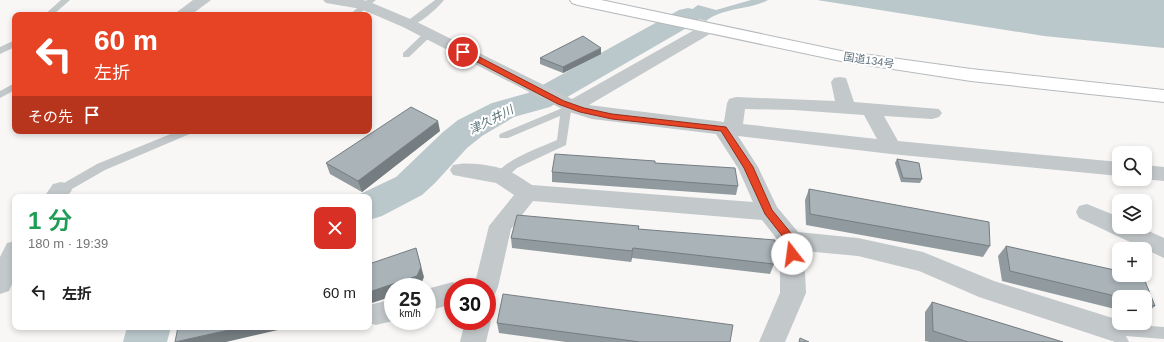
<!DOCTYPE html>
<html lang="ja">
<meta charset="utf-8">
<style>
:root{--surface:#fff;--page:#f6f6f6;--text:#222;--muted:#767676}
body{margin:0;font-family:Helvetica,"Noto Sans JP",sans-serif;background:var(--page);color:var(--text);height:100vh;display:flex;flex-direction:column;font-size:15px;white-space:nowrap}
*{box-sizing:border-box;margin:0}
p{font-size:13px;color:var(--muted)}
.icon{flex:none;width:22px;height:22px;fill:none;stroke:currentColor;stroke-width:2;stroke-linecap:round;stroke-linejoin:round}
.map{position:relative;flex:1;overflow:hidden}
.panel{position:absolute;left:12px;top:194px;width:360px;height:136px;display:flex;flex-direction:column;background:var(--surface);border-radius:8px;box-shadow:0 2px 6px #0003}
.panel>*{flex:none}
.banner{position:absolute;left:12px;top:12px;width:360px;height:122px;border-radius:8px;box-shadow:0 2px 6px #0003;background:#e74325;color:#fff;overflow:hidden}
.controls{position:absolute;left:1112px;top:146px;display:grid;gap:8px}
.controls a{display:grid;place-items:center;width:40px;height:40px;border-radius:8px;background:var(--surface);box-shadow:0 2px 6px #0003;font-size:20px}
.speed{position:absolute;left:384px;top:278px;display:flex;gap:8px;font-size:20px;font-weight:700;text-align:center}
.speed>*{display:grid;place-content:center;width:52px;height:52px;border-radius:50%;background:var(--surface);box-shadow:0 2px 6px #0003;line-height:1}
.speed small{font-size:10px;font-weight:400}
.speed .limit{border:6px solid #d22;background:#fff;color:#111}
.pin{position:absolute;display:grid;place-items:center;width:34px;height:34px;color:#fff;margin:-17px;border:2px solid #fff;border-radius:50%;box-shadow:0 1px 4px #0007}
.me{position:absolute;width:44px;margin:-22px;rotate:345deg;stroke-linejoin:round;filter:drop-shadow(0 0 3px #0008)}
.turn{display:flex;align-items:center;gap:14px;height:84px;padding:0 16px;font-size:18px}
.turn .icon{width:52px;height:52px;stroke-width:2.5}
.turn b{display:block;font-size:28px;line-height:34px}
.then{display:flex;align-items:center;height:38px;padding:0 16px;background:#0003;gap:8px;font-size:15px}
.round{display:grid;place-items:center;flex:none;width:42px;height:42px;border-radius:8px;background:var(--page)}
.head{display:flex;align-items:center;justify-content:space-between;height:68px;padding:0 16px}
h1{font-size:24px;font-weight:600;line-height:30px;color:#1e9e55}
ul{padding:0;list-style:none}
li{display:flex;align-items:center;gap:12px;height:60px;padding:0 16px}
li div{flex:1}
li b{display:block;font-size:15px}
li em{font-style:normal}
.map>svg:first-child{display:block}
</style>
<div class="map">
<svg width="1164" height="342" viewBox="0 0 1164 342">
<rect width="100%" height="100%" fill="#f8f7f5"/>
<path fill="#bbc8cb" d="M 751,0 L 768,0 C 749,10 723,7 706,21 L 684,15 L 698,5 L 716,10 Z
M 817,0 L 1164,0 L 1164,48 L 1044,36 Z"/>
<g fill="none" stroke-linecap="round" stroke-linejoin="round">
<path fill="#bbc8cb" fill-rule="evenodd" d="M 688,8 L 697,10 L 701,16 L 697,22 L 550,107 L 514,117 L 482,136 L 467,148 L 435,183 L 422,195 L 382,216 L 369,220 L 369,197 L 356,196 L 396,177 L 443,132 L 458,120 L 492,103 L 528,93 L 679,10 Z
M 127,327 L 171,327 L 167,342 L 123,342 Z"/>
<defs>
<path id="highway" d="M 570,0 L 601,0 L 841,51 L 971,69 L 1164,90 L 1164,102 L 971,81 L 841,61 L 578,5 L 572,3 Z"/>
</defs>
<use href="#highway" stroke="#b6babd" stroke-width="2"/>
<path fill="#c3c8ca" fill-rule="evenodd" d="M 61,0 L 70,0 L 53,15 L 44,15 Z
M 367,0 L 376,0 L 358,15 L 349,15 Z
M 435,0 L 444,0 C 438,8 416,28 406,26 L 406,22 Z
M 428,31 L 432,34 L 431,36 L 409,57 L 403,57 L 403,53 L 425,32 Z
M 15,40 L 15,47 L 0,54 L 0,47 Z
M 15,83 L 15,90 L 0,98 L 0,91 Z
M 572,104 L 577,107 L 571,111 L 566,145 L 517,168 L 505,179 L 497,179 L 495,176 C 505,159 539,148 557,140 L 560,116 L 508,138 L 500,138 L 499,136 L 500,134 Z
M 178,131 L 193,131 L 192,133 L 105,170 L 65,193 L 57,193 L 55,190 L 57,187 L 97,164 Z
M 1112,323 L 1164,327 L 1164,339 L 1126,336 L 1129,342 L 1114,342 L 1105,329 L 1107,325 Z"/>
<path fill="#c3c8ca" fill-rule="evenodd" d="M 193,0 L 211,0 L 191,15 L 173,15 Z
M 323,0 L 363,0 L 370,2 L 415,21 L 572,99 L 703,25 L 709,23 L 715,25 L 717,28 L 715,31 L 589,105 L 724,122 L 727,103 L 729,99 L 736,97 L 835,101 L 831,82 L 834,78 L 840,77 L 846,78 L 854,102 L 939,109 L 942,113 L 939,117 L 932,119 L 884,116 L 898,141 L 1119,162 L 1119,176 L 891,154 L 738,136 L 758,167 L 777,207 L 798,232 L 858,238 L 923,252 L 994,281 L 1119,320 L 1119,323 L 1122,323 L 1125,329 L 1121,337 L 1112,341 L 979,297 L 919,271 L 858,256 L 804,251 L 806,293 L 785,342 L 759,342 L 780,293 L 780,243 L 762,220 L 533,201 L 511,229 L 498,287 L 495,294 L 487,297 L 487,287 L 474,287 L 489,226 L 514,195 L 496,183 L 453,175 L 450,170 L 453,165 C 465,161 496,165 508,171 C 517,174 525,181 532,185 L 753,202 L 738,168 L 716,134 L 592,119 L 566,111 L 403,27 L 361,9 L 326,3 ZM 745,109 L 794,110 L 864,115 L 877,139 L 743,124 Z
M 1145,165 L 1164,167 L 1164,181 L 1143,179 L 1145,179 Z
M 61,182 L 69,184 L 72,190 L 67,197 L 44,197 L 53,184 Z
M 1087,204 L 1119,217 L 1119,227 L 1140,227 L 1164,238 L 1164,258 L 1079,218 L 1076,212 L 1079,206 Z
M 15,241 L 15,278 L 9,291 L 0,294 L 0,257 L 7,243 Z
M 453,282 L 463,287 L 453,287 L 453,304 L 427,311 L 427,289 Z
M 393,299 L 393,321 L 376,325 L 369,323 L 369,305 Z
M 487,313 L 491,321 L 486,342 L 460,342 L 465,321 L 487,321 Z"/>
<use href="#highway" fill="#fff" fill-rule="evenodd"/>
</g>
<path fill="#919a9e" d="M 601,54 L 563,73 L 540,64 L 540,58 Z
M 440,131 L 362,192 L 330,174 L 326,163 Z
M 897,159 L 922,179 L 920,183 L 901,182 L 895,163 Z
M 655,163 L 738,186 L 736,195 L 552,182 L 552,172 Z
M 809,189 L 990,246 L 983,257 L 806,225 L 805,200 Z
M 639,226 L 639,229 L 774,264 L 770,274 L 632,258 L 631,262 L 512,248 L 511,238 Z
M 1006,246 L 1119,271 L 1119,275 L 1136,275 L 1143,276 L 1155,306 L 1145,315 L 1145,297 L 1119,297 L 1119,310 L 1002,281 L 998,256 Z
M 932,302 L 1063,342 L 930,342 L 925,341 L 925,312 Z
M 497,323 L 730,342 L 566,342 L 499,333 Z"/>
<path fill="#767d81" d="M 601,48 L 601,54 L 563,73 L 563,67 Z
M 438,121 L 440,131 L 362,192 L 358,181 Z
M 416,248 L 424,277 L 420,287 L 393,287 L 393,296 L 369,304 L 369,292 Z
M 633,248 L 632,258 L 631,262 L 632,251 Z
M 242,327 L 291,327 L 226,342 L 175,342 Z"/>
<path fill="#a9b3b8" stroke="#767d81" d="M 583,36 L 601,48 L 563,67 L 540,58 Z
M 411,107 L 438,121 L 358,181 L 326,163 Z
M 555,154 L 655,161 L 655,163 L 735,168 L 738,186 L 552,172 Z
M 897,159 L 919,163 L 922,179 L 903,178 Z
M 809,189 L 989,222 L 990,246 L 810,214 Z
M 517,215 L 639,226 L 638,229 L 775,240 L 774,264 L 633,248 L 632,251 L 511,238 Z
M 1006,246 L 1119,271 L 1119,275 L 1136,275 L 1143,276 L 1155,306 L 1145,303 L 1145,297 L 1119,297 L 1010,271 Z
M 416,248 L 421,267 L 417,276 L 369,292 L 369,264 Z
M 503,294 L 733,325 L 730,342 L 640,342 L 497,323 Z
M 932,302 L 1063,342 L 968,342 L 933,331 Z
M 178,327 L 242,327 L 175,342 Z
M 800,338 L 809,342 L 799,342 Z"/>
<path fill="#e74325" stroke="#962c18" d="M 460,50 L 466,50 L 564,101 L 584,108 L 612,114 L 726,127 L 753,167 L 772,210 L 795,238 L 797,254 L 796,257 L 789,257 L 787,242 L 765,214 L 744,168 L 721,131 L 612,119 L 580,112 L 558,104 L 460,53 Z"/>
<g text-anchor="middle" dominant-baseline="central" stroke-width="4" stroke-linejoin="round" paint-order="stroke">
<g font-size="11" fill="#627580" stroke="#fff">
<text transform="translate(869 60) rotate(9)">国道134号</text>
</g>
<g font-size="12" font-style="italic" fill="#5d757b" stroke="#fff">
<text transform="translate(491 120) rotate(-27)">津久井川</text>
</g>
</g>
</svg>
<div class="controls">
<a><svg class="icon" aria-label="search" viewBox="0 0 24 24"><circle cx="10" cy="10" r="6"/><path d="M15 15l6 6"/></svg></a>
<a><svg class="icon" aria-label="layers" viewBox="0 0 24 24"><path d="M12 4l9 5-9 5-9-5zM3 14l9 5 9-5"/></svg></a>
<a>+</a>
<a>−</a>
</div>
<div class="speed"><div>25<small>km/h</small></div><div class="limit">30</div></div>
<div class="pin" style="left:463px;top:52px;background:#d93025"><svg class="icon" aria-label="arrive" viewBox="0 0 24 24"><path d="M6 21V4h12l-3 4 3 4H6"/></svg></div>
<svg class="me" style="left:792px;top:254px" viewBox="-20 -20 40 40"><circle r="19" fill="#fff"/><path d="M0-13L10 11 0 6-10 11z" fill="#e74325"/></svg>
<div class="banner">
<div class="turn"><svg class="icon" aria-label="left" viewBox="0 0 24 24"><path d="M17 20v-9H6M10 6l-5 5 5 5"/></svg><div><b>60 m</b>左折</div></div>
<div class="then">その先<svg class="icon" aria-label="arrive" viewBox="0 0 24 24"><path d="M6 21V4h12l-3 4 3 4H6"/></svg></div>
</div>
<section class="panel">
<div class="head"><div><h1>1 分</h1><p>180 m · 19:39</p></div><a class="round" style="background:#d93025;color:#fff"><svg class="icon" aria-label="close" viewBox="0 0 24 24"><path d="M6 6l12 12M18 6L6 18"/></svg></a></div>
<ul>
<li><svg class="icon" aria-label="left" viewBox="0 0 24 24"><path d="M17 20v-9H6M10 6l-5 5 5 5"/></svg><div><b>左折</b></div><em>60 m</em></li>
</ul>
</section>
</div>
